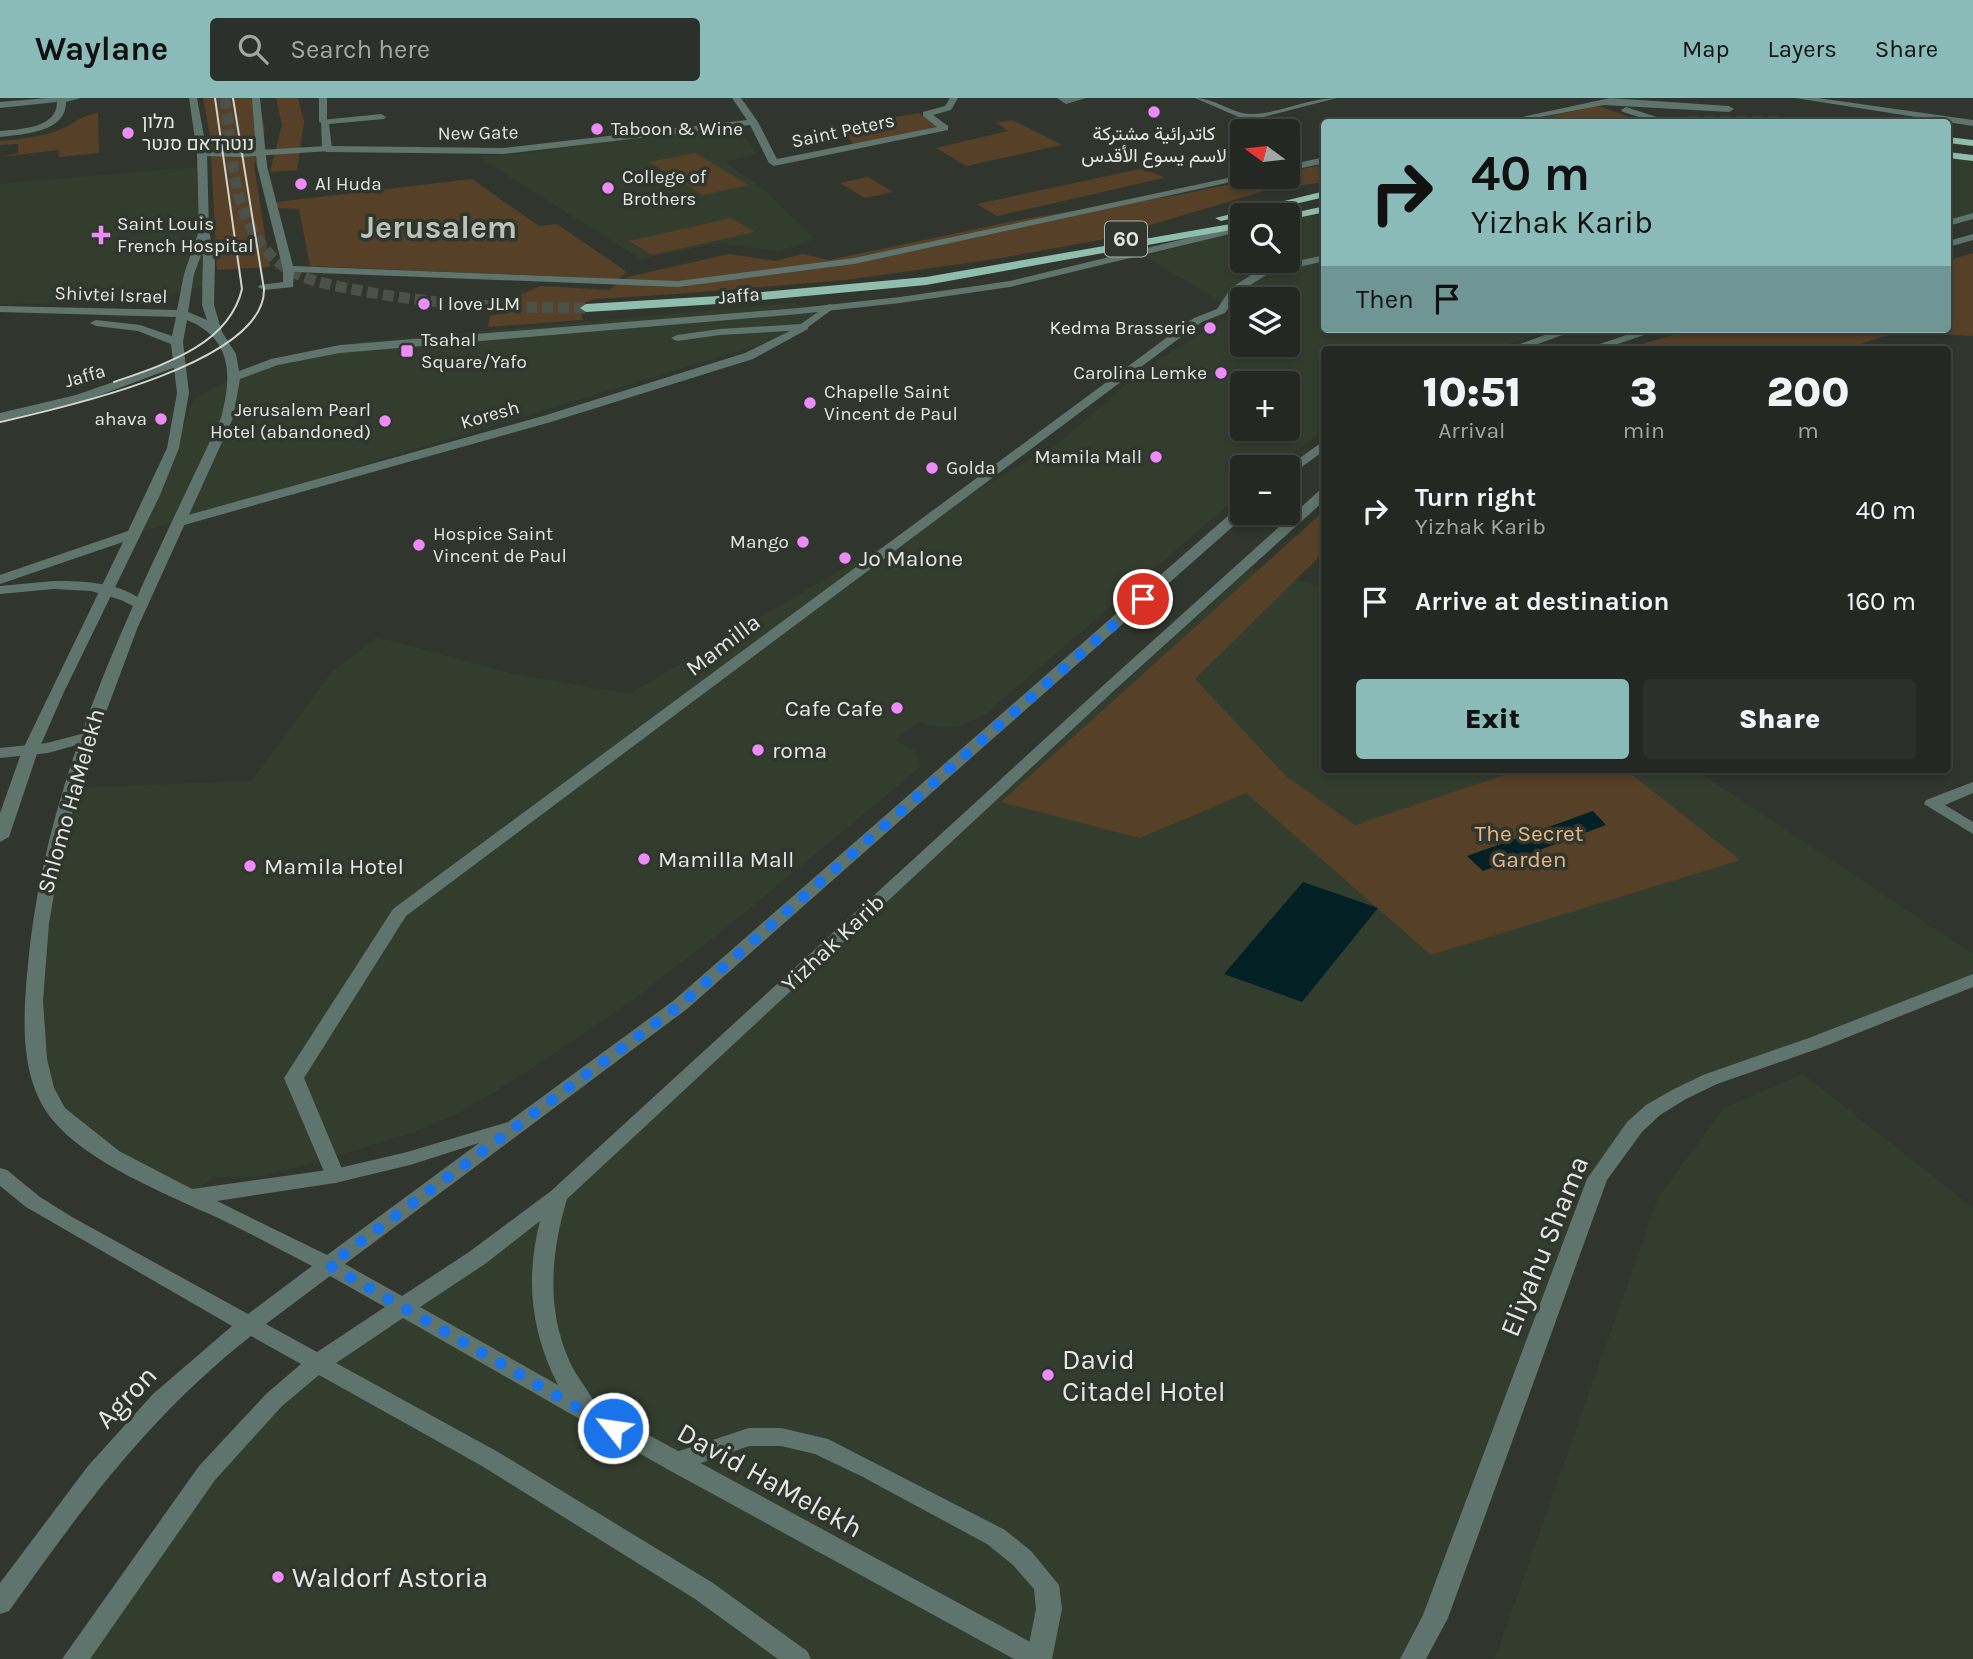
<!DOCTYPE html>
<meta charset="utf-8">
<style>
:root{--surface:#242822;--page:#2c302a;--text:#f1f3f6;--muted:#a3a6a5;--line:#414440;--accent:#8bbbb9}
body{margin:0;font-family:Karla,Vazirmatn,Heebo,sans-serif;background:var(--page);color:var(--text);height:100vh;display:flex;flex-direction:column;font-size:26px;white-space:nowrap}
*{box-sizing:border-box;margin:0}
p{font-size:23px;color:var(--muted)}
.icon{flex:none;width:38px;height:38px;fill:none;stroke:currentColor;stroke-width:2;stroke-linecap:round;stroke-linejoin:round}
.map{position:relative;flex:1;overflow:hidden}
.side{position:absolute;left:1321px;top:248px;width:630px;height:427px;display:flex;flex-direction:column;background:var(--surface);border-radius:7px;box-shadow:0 4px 10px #0003,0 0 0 2px var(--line)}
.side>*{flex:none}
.hud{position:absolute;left:1321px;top:21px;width:630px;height:214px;border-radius:7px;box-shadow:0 4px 10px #0003,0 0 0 2px var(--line);background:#8bbbb9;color:#111;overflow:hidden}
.needle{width:46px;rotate:285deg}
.controls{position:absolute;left:1230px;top:21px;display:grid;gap:14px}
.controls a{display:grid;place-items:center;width:70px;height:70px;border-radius:7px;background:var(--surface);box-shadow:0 4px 10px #0003,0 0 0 2px var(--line);font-size:35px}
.pin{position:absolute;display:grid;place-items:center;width:60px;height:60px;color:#fff;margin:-30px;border:4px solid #fff;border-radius:50%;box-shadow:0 2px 7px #0007}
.me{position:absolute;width:77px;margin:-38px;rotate:300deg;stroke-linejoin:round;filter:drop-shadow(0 0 5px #0008)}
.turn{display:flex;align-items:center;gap:24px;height:147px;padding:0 35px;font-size:32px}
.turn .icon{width:91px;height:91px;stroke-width:2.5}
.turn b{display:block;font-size:49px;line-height:60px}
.then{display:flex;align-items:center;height:66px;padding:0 35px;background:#0003;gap:14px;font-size:26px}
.eta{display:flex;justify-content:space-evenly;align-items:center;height:119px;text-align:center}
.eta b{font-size:42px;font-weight:800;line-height:49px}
.primary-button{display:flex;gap:14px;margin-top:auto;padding:14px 35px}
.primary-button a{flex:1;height:80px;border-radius:7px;background:var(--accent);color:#111;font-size:28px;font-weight:800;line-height:80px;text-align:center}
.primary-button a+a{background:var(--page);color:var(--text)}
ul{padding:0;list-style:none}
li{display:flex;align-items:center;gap:21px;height:91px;padding:0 35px}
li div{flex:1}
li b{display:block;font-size:26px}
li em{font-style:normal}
header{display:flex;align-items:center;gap:42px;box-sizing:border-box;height:98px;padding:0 35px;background:var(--accent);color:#111}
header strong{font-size:33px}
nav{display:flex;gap:38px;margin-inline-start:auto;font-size:24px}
.search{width:490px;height:63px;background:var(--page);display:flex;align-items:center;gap:18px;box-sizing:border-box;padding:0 24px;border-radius:7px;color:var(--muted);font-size:26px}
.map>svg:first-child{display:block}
</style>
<header>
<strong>Waylane</strong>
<div class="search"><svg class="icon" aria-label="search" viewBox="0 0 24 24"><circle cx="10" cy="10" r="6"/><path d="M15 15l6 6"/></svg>Search here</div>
<nav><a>Map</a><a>Layers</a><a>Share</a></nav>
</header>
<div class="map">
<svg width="1973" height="1561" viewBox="0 0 1973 1561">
<rect width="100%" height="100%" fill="#30362d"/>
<path fill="#333d2e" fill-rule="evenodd" d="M 737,28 L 757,56 L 724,64 L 765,92 L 815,141 L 779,153 L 719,145 L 641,161 L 477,58 L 514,57 L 613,42 Z
M 1948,59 L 1973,62 L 1973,116 L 1948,123 Z
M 196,69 L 204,188 L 144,203 L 0,206 L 0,86 Z
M 1325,111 L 1325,231 L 1555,231 L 1490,252 L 1325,252 L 1325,331 L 1274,369 L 1242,369 L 1242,395 L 982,619 L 959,628 L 942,629 L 919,624 L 895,642 L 916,654 L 920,669 L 737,821 L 633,902 L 528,973 L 461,1014 L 414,1034 L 328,1061 L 256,1079 L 212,1079 L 189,1099 L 95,1048 L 44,989 L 35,873 L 70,690 L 252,683 L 331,575 L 377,539 L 513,576 L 629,596 L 1060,344 L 1145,271 L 1236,213 L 1144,158 L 1242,132 L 1242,163 L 1288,163 L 1288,120 ZM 1242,201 L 1288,201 L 1288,247 L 1242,247 ZM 1242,285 L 1288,285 L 1288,331 L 1242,331 Z
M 794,205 L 823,216 L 781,240 L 142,434 L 194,301 L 239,276 L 310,254 L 360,244 Z
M 1251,470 L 1325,489 L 1325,672 L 1696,672 L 1973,856 L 1973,882 L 1692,990 L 1615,1052 L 1413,1561 L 75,1561 L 274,1302 L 558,1098 Z
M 1803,976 L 1973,1110 L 1973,1561 L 1495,1561 L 1658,1100 L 1724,1010 Z"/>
<path fill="#564028" d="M 203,0 L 258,0 L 265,32 L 254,67 L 270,169 L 217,172 L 210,38 Z
M 276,0 L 298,0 L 304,24 L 297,72 L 270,74 L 282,27 Z
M 1599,8 L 1643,24 L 1521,24 Z
M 98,15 L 99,55 L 59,59 L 58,52 L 0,59 L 18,55 L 18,46 L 0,47 L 0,43 C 21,41 43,39 62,31 C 78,24 79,18 98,15 Z
M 918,15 L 939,29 L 854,47 L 842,29 Z
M 1012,22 L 1062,47 L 966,68 L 936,50 L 1008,33 L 996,25 Z
M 695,55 L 749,87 L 703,97 L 649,64 Z
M 1325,66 L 1325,84 L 1268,92 L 1100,142 L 995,161 L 846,182 L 677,196 L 594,201 L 578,207 L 583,222 L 488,229 L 490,218 L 516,213 L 522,203 L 518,198 L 540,188 L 609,192 L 627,179 L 729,156 L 775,163 L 803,156 L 829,162 L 1029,120 L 1178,97 L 1265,79 L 1288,79 L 1288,74 Z
M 1144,70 L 1164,80 L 997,118 L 977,106 Z
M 868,79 L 893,94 L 865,100 L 840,85 Z
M 472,81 L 539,128 L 557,126 L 627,174 L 619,181 L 310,168 L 299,111 L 276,110 L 277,104 Z
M 731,120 L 755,134 L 652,157 L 629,143 Z
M 1973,155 L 1973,238 L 1899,234 L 1840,252 L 1621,252 L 1694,231 L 1948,231 L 1948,162 Z
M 1325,412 L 1325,453 L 1195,581 L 1286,678 L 1355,727 L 1519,672 L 1626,672 L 1740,762 L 1431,857 L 1246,695 L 1140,740 L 1001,704 Z"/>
<path fill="#032024" d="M 1593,713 L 1606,727 L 1483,773 L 1467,758 Z
M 1303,784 L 1378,810 L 1302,904 L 1224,876 Z"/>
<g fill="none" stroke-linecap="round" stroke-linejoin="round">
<path stroke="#4b5148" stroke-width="11" stroke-dasharray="11 5" stroke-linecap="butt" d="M 225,0 C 231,44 231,96 254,135 C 263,150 275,164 291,173 C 311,184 335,188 357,192 C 433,207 509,210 586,210
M 1688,24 L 1781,24"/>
<path fill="#5f746c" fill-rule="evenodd" d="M 47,0 L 81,0 L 66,4 C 66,35 23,36 0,39 L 0,33 C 19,31 57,31 57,4 L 0,10 L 0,4 Z
M 381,16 L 386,19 L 384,21 L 329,26 L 332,51 L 327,54 L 322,51 L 321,22 Z
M 829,206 L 833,207 L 833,211 L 804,232 L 720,237 L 677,243 L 671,240 L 677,237 L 720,231 L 801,226 Z
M 1973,684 L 1973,695 L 1945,707 L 1973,724 L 1973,736 L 1924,706 L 1926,702 Z
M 749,1330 L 781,1330 L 828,1341 L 1005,1432 L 1031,1453 L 1059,1487 L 1062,1511 L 1052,1561 L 1026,1561 L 1036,1511 L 1034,1491 L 1013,1467 L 987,1446 L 861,1378 L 815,1356 L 781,1348 L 749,1348 L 675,1374 L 667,1371 L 663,1364 L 667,1357 Z"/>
<path fill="#5f746c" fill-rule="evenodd" d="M 252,0 L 260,0 L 267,68 L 293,168 L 678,183 L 854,160 L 1242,77 L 1254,79 L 854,166 L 678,189 L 294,174 L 293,189 L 264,192 L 258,189 L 260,187 L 283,184 L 283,171 L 257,68 Z
M 319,0 L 327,0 L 327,26 L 319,24 Z
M 732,0 L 741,0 L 758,24 L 777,61 L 937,29 L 923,18 L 923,14 L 945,8 L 950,0 L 958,0 L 951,12 L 933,17 L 948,28 L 948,32 L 774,68 L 769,65 L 750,27 L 504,56 L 327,54 L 322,51 L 327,48 L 504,50 L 747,22 Z
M 1057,0 L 1086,0 L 1066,6 Z
M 1195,0 C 1215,0 1234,17 1252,16 C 1281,15 1308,0 1337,0 L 1252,22 L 1241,20 Z
M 1610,0 L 1729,8 L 1734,11 L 1729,14 L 1604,7 L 1515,24 L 1499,24 Z
M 1626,9 L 1666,22 L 1668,24 L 1655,24 L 1623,14 L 1621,12 Z
M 1325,59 L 1325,65 L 1288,73 L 1288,67 Z
M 1325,157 L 1325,163 L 1268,176 L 1239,194 L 1225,215 L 1202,224 L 1181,239 L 406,818 L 304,980 L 345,1078 L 342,1083 L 335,1085 L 328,1083 L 284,980 L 393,811 L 1173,235 L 1194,220 L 1217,211 L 1231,190 L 1260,171 Z
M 804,226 L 808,227 L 808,231 L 753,261 L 551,324 L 184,427 L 179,428 L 172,424 L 174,421 L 543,318 L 745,255 Z
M 174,263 L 184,266 L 84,303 L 0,323 L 0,315 L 76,297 Z"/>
<path fill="#5f746c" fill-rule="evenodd" d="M 1795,0 L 1818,0 L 1973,22 L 1973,28 Z
M 327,48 L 330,49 L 330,53 L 241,59 L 202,58 L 197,55 L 202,52 L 241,53 Z
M 54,483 C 84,483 126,484 148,508 L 141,512 L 121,502 L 91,493 L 54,491 L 0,496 L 0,488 Z
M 85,635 L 91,637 L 93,640 L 91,643 L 48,655 L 0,660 L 0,650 L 47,645 Z
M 1973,876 L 1973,889 L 1823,949 L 1717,986 L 1686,1001 L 1660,1017 L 1642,1034 L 1607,1082 L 1448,1520 L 1426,1561 L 1400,1561 L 1423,1517 L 1587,1081 L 1627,1024 L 1646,1007 L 1672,992 L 1703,977 L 1809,940 Z"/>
<path fill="#5f746c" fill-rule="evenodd" d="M 189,0 L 197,0 L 207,55 L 209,133 L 215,161 L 214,207 L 222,234 L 236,256 L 239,273 L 271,261 L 340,247 L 799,210 L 900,199 L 1010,183 L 1242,127 L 1242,133 L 1010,189 L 900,205 L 799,216 L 340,255 L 278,267 L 240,281 L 233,320 L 137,531 L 83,676 L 62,750 L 49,825 L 43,903 L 47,961 L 54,990 L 65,1010 L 119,1053 L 192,1091 L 335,1071 L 407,1054 L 508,1024 L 673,903 L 1237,410 L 1242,409 L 1242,415 L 1247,416 L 687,911 L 345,1166 L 402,1198 L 469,1154 L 551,1093 L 1107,584 L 1320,392 L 1325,391 L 1325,402 L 1117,590 L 567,1101 C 551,1154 546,1210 569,1262 C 576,1279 589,1292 597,1309 L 1047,1553 L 1051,1561 L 1014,1561 L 667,1371 L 403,1220 L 336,1265 L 498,1354 L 713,1485 L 807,1553 L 811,1561 L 778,1561 L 695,1501 L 482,1368 L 319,1277 L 282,1308 L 215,1382 L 90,1561 L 62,1561 L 199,1368 L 266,1296 L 301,1266 L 251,1238 C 149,1318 83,1409 9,1513 L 0,1516 L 0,1485 L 88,1368 L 153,1296 L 232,1228 L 26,1109 L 0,1088 L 0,1070 L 7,1072 L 40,1099 L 72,1119 L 248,1216 L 312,1168 C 281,1152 250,1135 218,1120 C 168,1097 85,1064 51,1020 C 20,980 23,924 27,877 C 43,676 137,499 221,320 C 232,278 233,241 187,222 L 183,244 L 189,295 L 179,350 L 160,397 L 64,594 L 38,653 L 9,739 L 0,744 L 0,715 L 22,653 L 123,444 L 0,486 L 0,477 L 128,433 L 167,350 L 177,295 L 171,246 L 138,233 L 96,228 L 90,225 L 96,222 L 140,227 L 172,238 L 176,219 L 0,214 L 0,208 L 177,212 L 184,176 L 199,133 L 197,55 ZM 203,152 L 202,207 L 207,222 L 188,214 L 194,176 ZM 479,1045 L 327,1157 L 217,1103 L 335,1085 L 410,1067 ZM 540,1123 C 525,1181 531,1234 558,1287 L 420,1209 L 485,1166 ZM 330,1178 L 385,1209 L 317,1254 L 266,1226 Z
M 1973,115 L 1973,121 L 1948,128 L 1948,122 Z
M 1973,136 L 1973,142 L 1948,149 L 1948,143 Z
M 1561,231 L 1579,231 L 1521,252 L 1503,252 Z
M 1644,231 L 1662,231 L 1600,252 L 1582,252 Z
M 1325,342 L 1325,352 L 1288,379 L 1287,369 Z"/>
<path fill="#90beae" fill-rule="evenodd" d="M 1948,39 L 1973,42 L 1973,48 L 1948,45 Z
M 1948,54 L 1973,57 L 1973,63 L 1948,60 Z
M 1325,93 L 1325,99 L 1221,123 L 1215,120 Z
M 1325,108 L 1325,114 L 1288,122 L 1288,117 L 1284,117 Z
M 1242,124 L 1242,130 L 926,187 L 718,206 L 586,214 L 580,210 L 586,206 L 718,198 L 926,179 Z"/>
<path stroke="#cfd4ce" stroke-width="2" d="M 114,284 C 163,267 229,247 242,191 L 215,0
M 0,324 C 57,311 266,266 264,191 L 233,0"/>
</g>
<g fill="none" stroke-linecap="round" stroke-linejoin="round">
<path stroke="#1a73e8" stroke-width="12" stroke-dasharray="0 21.6" d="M 613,1330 L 329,1167 L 680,907 L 1143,501"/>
</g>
<g fill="#ed8cf9" stroke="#30362d" stroke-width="2.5">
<circle cx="1154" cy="14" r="7"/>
<circle cx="597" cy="31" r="7"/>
<circle cx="128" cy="35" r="7"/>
<circle cx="301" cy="86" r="7"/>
<circle cx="608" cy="90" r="7"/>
<path d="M97.5 126.5h7v7h7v7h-7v7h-7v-7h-7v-7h7z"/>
<circle cx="424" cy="206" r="7"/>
<circle cx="1210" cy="230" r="7"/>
<rect x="400" y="246" width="14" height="14" rx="3.5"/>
<circle cx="1221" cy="275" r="7"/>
<circle cx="810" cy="305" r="7"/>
<circle cx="161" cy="321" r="7"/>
<circle cx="385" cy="323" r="7"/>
<circle cx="1156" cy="359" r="7"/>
<circle cx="932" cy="370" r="7"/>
<circle cx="803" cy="444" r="7"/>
<circle cx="419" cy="447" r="7"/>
<circle cx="845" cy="460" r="7"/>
<circle cx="897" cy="610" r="7"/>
<circle cx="758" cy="652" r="7"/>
<circle cx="644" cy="761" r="7"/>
<circle cx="250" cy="768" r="7"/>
<circle cx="1048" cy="1277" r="7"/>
<circle cx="278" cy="1479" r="7"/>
</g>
<g text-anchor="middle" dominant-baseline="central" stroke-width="7" stroke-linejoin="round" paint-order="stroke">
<g font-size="19" fill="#e3e8e2" stroke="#30362d" text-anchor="start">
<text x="142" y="24">מלון<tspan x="142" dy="22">נוטרדאם סנטר</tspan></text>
<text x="611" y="31">Taboon &amp; Wine</text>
<text x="1154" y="36" text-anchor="middle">كاتدرائية مشتركة<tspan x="1154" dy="22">لاسم يسوع الأقدس</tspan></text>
<text x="622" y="79">College of<tspan x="622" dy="22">Brothers</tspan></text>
<text x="315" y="86">Al Huda</text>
<text x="117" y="126">Saint Louis<tspan x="117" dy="22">French Hospital</tspan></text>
<text x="438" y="206">I love JLM</text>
<text x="1196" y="230" text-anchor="end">Kedma Brasserie</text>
<text x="421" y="242">Tsahal<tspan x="421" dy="22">Square/Yafo</tspan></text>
<text x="1207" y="275" text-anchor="end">Carolina Lemke</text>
<text x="824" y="294">Chapelle Saint<tspan x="824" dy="22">Vincent de Paul</tspan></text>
<text x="371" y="312" text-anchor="end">Jerusalem Pearl<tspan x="371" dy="22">Hotel (abandoned)</tspan></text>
<text x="147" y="321" text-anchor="end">ahava</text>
<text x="1142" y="359" text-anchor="end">Mamila Mall</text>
<text x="946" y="370">Golda</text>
<text x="433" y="436">Hospice Saint<tspan x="433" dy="22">Vincent de Paul</tspan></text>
<text x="789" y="444" text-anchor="end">Mango</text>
</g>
<g font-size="19" fill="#e3e8e2" stroke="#30362d">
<text transform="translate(843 33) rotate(-12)">Saint Peters</text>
<text transform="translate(478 35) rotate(-1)">New Gate</text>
<text transform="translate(111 197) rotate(2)">Shivtei Israel</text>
<text transform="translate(739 198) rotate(-5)">Jaffa</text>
<text transform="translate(85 278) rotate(-16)">Jaffa</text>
<text transform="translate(490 317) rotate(-16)">Koresh</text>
</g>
<rect fill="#30362d" stroke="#adb3ac" stroke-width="2" x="1105" y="123.5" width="42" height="35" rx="5"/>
<g font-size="21" font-weight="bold" fill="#e3e8e2">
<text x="1126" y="141">60</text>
</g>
<g font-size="23" fill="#e3e8e2" stroke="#30362d" text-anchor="start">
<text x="859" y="460">Jo Malone</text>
<text x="883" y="610" text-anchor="end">Cafe Cafe</text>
<text x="772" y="652">roma</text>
<text x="658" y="761">Mamilla Mall</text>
<text x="264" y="768">Mamila Hotel</text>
</g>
<g font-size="23" fill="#e3e8e2" stroke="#30362d">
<text transform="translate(723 547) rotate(-37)">Mamilla</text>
<text transform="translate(71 703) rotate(-74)">Shlomo HaMelekh</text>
<text transform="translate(833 845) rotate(-43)">Yizhak Karib</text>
</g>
<g font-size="23" fill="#e6b480" stroke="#30362d">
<text x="1529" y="735">The Secret<tspan x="1529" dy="26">Garden</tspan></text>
</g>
<g font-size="28" fill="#e3e8e2" stroke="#30362d">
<text transform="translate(1544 1148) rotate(-68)">Eliyahu Shama</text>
<text transform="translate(126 1299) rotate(-46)">Agron</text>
<text transform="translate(770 1382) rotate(29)">David HaMelekh</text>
</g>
<g font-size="28" fill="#e3e8e2" stroke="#30362d" text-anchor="start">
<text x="1062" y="1261">David<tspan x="1062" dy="32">Citadel Hotel</tspan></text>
<text x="292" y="1479">Waldorf Astoria</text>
</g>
<g font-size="32" font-weight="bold" fill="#bbc3b8" stroke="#30362d">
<text x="439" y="129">Jerusalem</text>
</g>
</g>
</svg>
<div class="controls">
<a><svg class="needle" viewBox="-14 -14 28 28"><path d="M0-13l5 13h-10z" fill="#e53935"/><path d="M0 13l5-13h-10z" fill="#a3a6a5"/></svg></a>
<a><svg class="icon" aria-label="search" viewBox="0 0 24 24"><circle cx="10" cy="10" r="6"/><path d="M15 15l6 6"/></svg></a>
<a><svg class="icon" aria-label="layers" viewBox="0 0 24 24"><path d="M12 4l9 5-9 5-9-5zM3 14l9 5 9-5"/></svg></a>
<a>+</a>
<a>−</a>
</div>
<div class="pin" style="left:1143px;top:501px;background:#d93025"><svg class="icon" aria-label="arrive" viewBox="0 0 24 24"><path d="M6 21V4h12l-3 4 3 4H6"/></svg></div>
<svg class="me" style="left:613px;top:1330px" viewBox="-20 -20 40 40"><circle r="17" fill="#1a73e8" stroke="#fff" stroke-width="3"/><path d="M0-11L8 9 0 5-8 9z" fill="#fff"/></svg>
<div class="hud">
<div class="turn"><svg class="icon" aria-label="right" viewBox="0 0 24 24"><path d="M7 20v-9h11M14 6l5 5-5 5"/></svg><div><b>40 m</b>Yizhak Karib</div></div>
<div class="then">Then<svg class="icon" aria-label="arrive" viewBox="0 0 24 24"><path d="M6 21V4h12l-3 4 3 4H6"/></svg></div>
</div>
<section class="side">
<div class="eta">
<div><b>10:51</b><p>Arrival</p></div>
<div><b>3</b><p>min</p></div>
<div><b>200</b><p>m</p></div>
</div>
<ul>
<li><svg class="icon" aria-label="right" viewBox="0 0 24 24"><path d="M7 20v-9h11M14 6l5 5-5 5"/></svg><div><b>Turn right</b><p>Yizhak Karib</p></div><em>40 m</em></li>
<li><svg class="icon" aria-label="arrive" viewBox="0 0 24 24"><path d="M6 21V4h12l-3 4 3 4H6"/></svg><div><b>Arrive at destination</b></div><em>160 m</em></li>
</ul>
<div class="primary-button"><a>Exit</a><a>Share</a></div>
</section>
</div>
